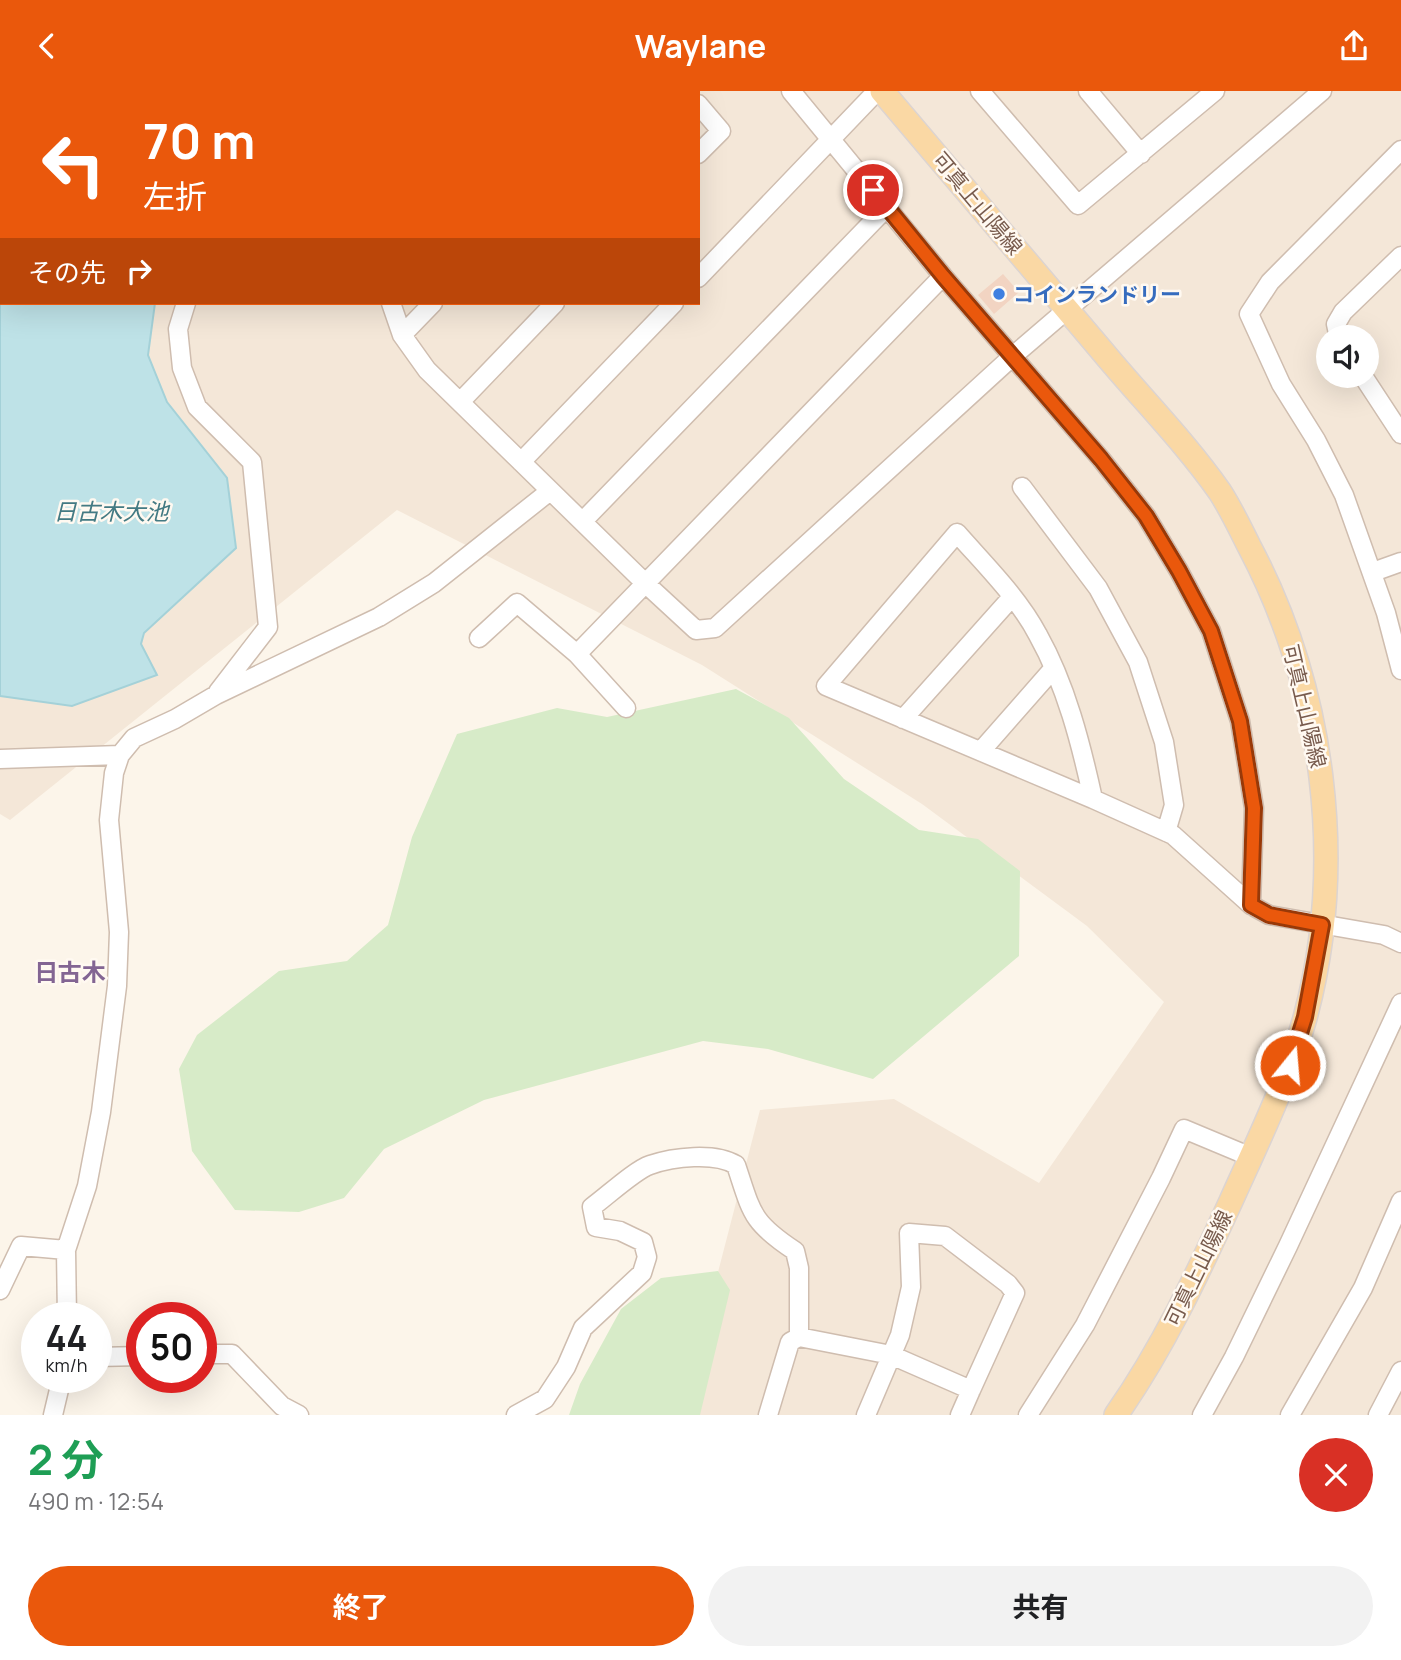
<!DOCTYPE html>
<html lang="ja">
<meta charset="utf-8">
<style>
:root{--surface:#fff;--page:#f2f2f2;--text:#202124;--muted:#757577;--accent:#ea580c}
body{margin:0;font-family:Manrope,"Noto Sans JP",sans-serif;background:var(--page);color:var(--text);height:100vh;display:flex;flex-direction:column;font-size:26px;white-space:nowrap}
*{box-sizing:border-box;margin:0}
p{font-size:23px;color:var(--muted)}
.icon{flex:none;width:38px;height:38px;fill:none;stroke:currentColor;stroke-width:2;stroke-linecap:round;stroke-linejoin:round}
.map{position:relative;height:1324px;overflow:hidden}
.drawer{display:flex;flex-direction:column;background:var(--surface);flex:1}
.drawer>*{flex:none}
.guide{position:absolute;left:0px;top:0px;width:700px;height:214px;box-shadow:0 7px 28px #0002;background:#ea580c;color:#fff;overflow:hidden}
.tools{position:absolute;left:1316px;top:234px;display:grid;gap:14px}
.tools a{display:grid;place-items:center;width:63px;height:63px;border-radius:50%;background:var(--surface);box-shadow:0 7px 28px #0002;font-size:35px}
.speed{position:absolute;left:21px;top:1211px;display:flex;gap:14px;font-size:35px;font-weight:700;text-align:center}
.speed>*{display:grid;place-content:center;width:91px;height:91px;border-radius:50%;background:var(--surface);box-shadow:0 7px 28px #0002;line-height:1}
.speed small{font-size:18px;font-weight:400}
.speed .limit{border:10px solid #d22;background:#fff;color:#111}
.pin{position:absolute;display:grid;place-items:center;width:60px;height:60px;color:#fff;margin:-30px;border:4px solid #fff;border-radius:50%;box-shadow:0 2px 7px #0007}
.me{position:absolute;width:77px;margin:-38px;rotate:17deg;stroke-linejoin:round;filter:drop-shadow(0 0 5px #0008)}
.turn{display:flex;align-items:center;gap:24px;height:147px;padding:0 28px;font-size:32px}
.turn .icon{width:91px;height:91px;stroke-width:2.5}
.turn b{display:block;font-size:49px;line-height:60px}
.then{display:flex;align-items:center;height:66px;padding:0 28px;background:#0003;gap:14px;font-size:26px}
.round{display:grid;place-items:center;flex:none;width:74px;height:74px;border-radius:37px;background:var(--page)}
.head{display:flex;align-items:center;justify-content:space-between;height:119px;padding:0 28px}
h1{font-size:42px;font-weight:700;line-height:52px;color:#1e9e55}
.button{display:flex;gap:14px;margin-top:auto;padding:14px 28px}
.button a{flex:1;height:80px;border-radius:42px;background:var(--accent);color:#fff;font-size:28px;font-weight:700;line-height:80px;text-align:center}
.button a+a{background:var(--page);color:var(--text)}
header{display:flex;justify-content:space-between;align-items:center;height:91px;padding:0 28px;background:var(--accent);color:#fff;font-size:32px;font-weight:700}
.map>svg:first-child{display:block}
</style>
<header><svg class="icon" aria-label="back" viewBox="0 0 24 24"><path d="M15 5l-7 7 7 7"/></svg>Waylane<svg class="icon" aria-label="share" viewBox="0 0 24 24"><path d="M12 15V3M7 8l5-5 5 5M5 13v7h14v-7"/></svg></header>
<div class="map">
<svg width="1401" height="1324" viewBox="0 0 1401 1324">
<rect width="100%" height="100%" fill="#fcf5ea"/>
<path fill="#f4e7d8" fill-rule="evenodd" d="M 0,0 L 1401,0 L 1401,1324 L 681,1324 L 760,1019 L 894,1008 L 1039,1092 L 1164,911 L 1087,835 L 922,713 L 702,574 L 397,419 L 10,729 L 0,723 ZM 2,2 L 698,2 L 698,212 L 2,212 ZM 1328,247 L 1367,247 L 1367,285 L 1328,285 Z"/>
<path fill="#d7ebc8" d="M 736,598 L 789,627 L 844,688 L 919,739 L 978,748 L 1020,780 L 1019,865 L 873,988 L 768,958 L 703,950 L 484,1009 L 384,1058 L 344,1107 L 299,1121 L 235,1119 L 192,1060 L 179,978 L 197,944 L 279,880 L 347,870 L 388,834 L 412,746 L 457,643 L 557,617 L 607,626 Z
M 718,1180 L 730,1199 L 700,1324 L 569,1324 L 580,1293 L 621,1218 L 661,1187 Z"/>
<path fill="#bee2e7" stroke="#a4d1d8" stroke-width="2" d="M 0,0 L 211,0 L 2,2 L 2,212 L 155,212 L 148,264 L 167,311 L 227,387 L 236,457 L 144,542 L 141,553 L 157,584 L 72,615 L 0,605 Z"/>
<path fill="#f2d4c2" d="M 1003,183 L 1019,201 L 994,223 L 978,204 Z"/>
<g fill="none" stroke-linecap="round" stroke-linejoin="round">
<defs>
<path id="minor" d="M 231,0 L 231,2
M 687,0 L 689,2
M 791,0 L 943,185 L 1101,368 L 1146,425 L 1179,480 L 1211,540 L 1240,630 L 1254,717 L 1251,814
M 980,0 L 1078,114 L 1215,0
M 1088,0 L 1141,63
M 374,2 L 374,0
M 393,2 L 395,0
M 518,2 L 520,0
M 698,13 L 721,40 L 698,63
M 1401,59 L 1270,191 L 1249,223 L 1281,293 L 1316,349 L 1344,404 L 1386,522 L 1401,579
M 698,187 L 877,0
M 186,212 L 178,238 L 182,277 L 197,316 L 252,371 L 268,536 L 218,601
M 391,212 L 402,244 L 427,279 L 645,492 L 696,539 L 715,537 L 1013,265 L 1322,0
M 402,244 L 433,212
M 1339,247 L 1336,233 L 1343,221 L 1401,165
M 1363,285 L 1401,343
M 460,311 L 555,212
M 521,371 L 674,212
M 1022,396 L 1098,497 L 1138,571 L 1164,651 L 1174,714 L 1166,741
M 583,430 L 887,116
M 1373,481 L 1401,471
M 479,547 L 517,512 L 577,563 L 626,617
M 577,563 L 943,185
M 903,628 L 1012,506
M 981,660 L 1053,578
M 0,668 L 120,664
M 1093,708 C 1081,653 1066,594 1038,544 C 1018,506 985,474 957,442 L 826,595 L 1093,708 L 1173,744 L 1251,814 L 1269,824 L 1384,844 L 1401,852
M 0,1199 L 21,1155 L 66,1159
M 67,1227 L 66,1159 L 87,1095 L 101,1021 L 117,895 L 119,841 L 109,729 L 114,682 L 120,664 L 134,647 L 175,628 L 216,604 L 379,526 L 434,492 L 550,400
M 201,1263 L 232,1263 L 282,1315 L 299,1324
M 96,1266 L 142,1265
M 53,1324 L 62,1286
M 516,1324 L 545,1308 L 566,1276 L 583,1237 L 642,1182 L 647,1166 L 643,1151 L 620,1140 L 596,1136 L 592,1116 C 606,1106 635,1079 650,1074 C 673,1066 715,1061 736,1074 C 752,1122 751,1131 795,1160 L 799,1177 L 799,1246
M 768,1324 L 790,1251 L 799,1246 L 891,1264 L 971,1299 L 960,1324
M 866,1324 L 900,1244 L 911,1196 L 909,1142 L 945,1145 L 1008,1193 L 1015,1202 L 971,1299
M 1028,1324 L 1085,1234 L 1161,1087 L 1184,1038 L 1251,1066
M 1202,1324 L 1234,1266 L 1288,1155 L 1401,912
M 1290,1324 L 1363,1197 L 1401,1110
M 1378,1324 L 1401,1280"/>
<path id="major" d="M 882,0 C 956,87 1030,174 1103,261 C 1142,308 1185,351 1220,401 C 1231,418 1240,437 1249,455 C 1324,597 1347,771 1305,927 C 1287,991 1258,1050 1231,1110 C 1197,1184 1163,1257 1116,1324"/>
</defs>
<use href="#minor" stroke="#cfbdaf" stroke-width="21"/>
<use href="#major" stroke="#dcd4d1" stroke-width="26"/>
<use href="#minor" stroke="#fff" stroke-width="18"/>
<use href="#major" stroke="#fad8a4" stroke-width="23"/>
</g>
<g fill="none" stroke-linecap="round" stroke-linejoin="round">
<defs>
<path id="route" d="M 873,99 L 943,185 L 1101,368 L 1146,425 L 1179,480 L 1211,540 L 1240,630 L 1254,717 L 1251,814 L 1269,824 L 1322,834 L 1305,926 L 1290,974"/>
</defs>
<use href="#route" stroke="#983908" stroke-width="18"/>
<use href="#route" stroke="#ea580c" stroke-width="12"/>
</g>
<circle fill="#3f7fe0" stroke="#fff9f1" stroke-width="2.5" cx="999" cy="203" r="7"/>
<g text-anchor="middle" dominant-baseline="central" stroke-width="5" stroke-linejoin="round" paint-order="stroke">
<g font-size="21" fill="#785b4d" stroke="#fff9f1">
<text transform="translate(978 112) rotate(50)">可真上山陽線</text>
<text transform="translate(1305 615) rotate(77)">可真上山陽線</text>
<text transform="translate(1198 1177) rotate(-64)">可真上山陽線</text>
</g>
<g font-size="21" font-weight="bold" fill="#366cbe" stroke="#fff9f1" text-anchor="start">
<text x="1013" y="203">コインランドリー</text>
</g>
<g font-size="23" font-style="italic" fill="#437a83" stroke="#fff9f1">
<text x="111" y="420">日古木大池</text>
</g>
<g font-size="24" font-weight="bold" fill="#836593" stroke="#fff9f1">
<text x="70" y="880">日古木</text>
</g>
</g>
</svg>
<div class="tools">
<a><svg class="icon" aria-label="sound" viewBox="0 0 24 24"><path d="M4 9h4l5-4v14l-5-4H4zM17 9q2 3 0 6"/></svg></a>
</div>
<div class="speed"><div>44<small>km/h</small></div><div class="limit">50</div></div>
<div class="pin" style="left:873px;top:99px;background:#d93025"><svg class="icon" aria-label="arrive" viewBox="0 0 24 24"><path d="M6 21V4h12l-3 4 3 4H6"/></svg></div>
<svg class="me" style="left:1290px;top:974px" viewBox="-20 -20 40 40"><circle r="17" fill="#ea580c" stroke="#fff" stroke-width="3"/><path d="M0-11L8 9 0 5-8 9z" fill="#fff"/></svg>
<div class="guide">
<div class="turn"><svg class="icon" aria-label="left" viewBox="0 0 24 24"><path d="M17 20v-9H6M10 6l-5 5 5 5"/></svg><div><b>70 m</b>左折</div></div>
<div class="then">その先<svg class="icon" aria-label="right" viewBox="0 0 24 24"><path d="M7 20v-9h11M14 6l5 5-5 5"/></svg></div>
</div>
</div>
<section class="drawer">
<div class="head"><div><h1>2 分</h1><p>490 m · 12:54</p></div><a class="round" style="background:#d93025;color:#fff"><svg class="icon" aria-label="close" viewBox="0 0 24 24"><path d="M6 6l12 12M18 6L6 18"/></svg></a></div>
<div class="button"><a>終了</a><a>共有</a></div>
</section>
